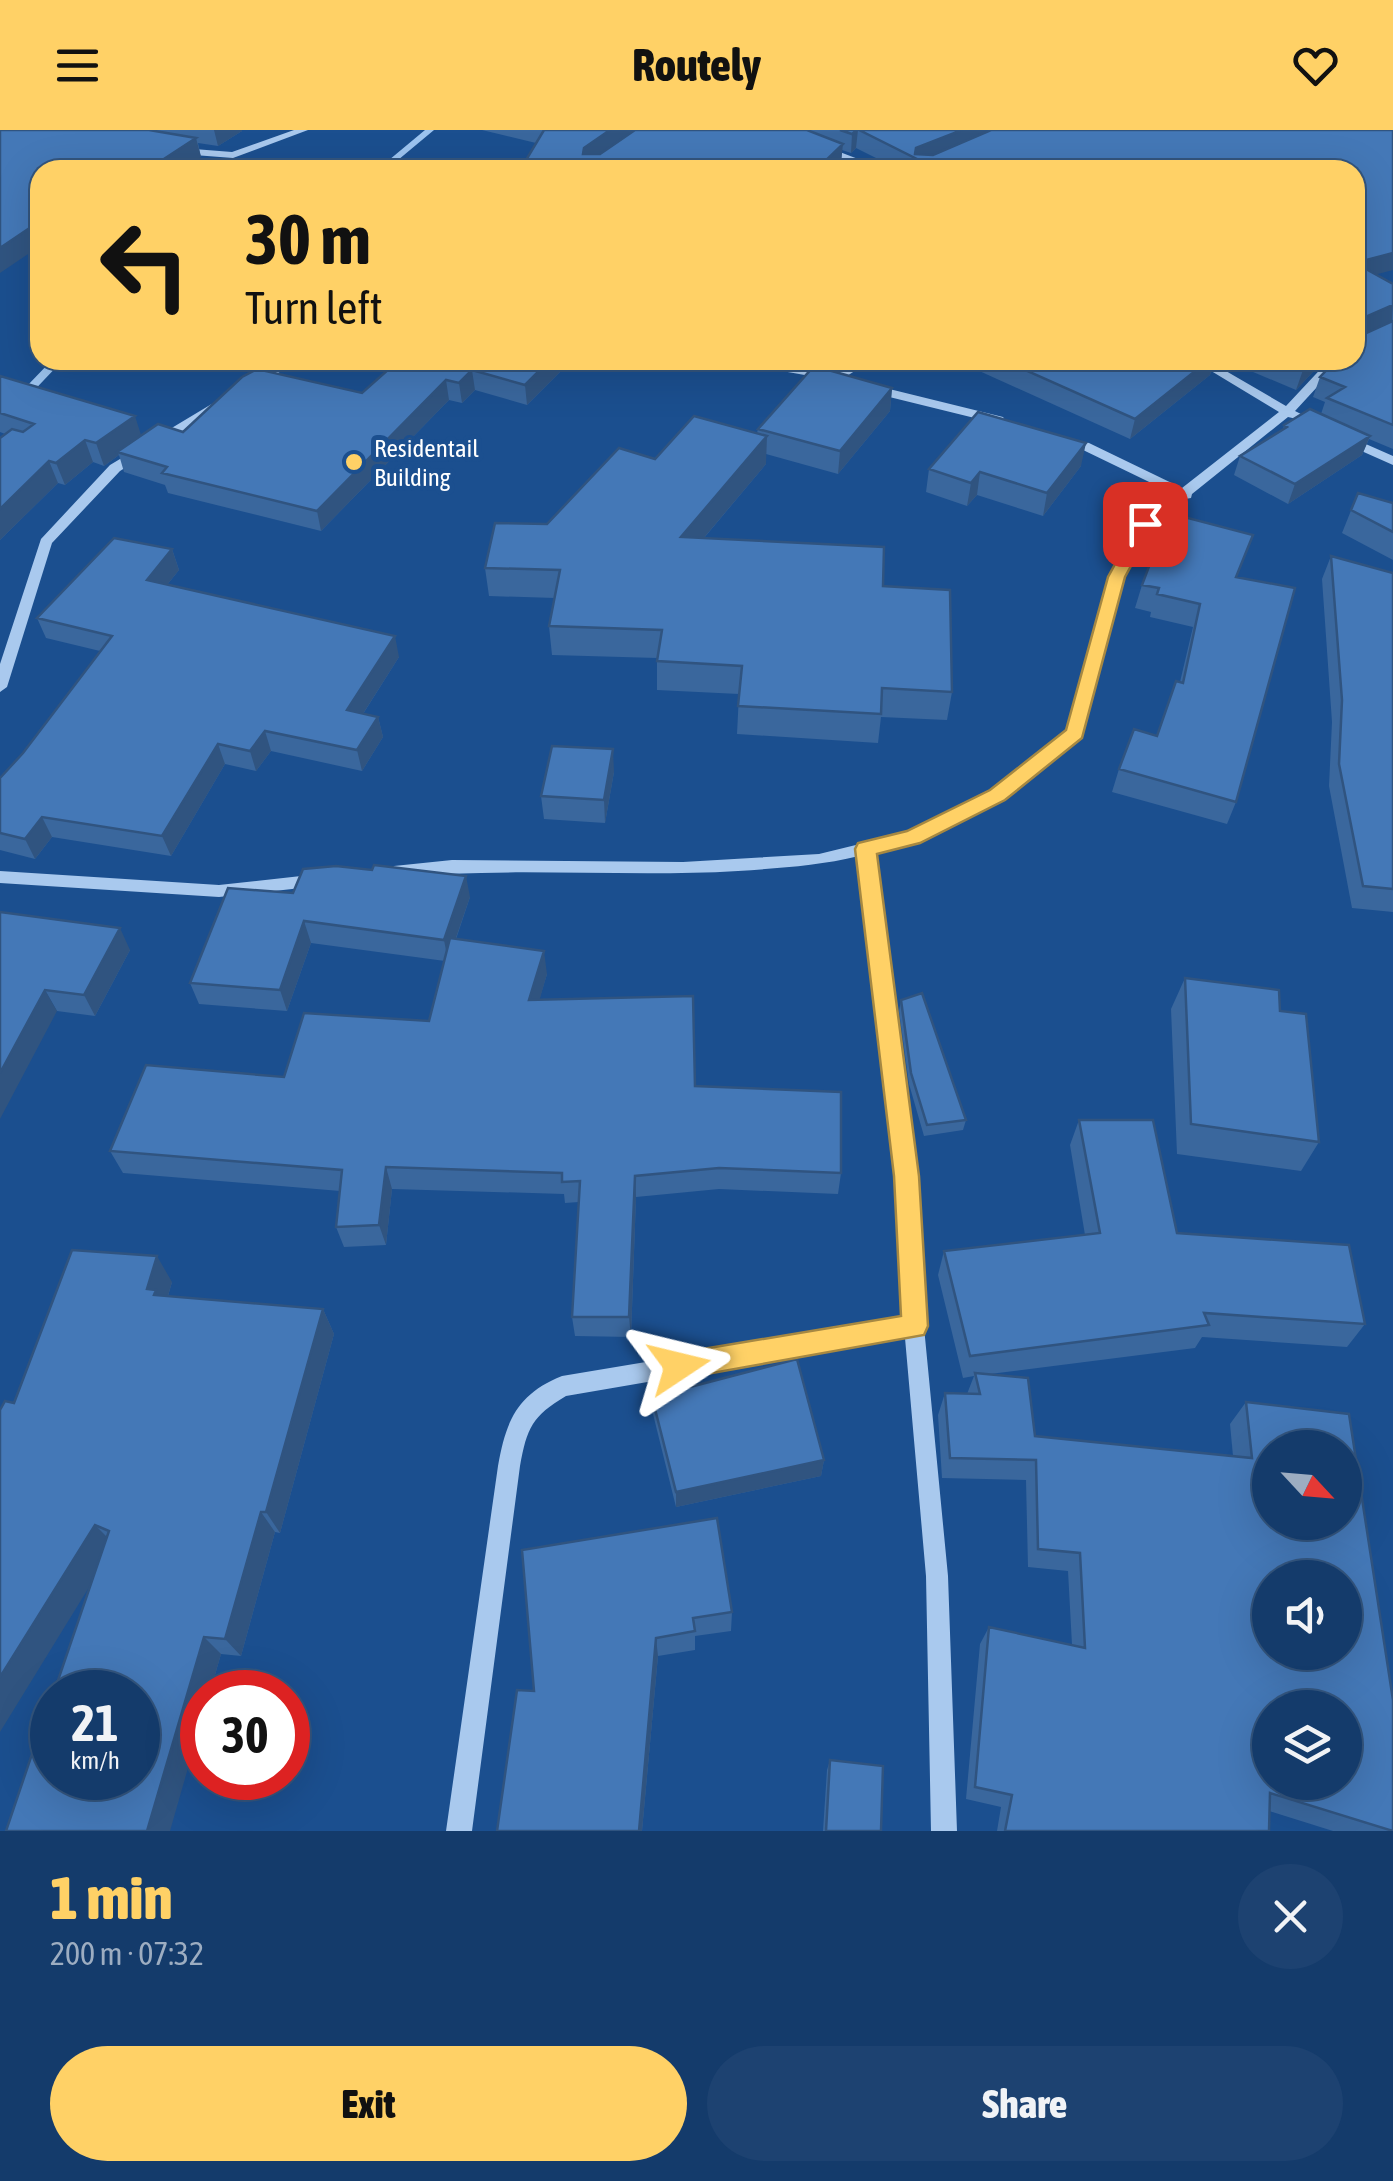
<!DOCTYPE html>
<meta charset="utf-8">
<style>
:root{--surface:#143b6b;--page:#1d4271;--text:#f1f3f6;--muted:#9dadc1;--line:#33557e;--accent:#ffd166}
body{margin:0;font-family:"Asap Condensed",sans-serif;background:var(--page);color:var(--text);height:100vh;display:flex;flex-direction:column;font-size:38px;white-space:nowrap}
*{box-sizing:border-box;margin:0}
p{font-size:32px;color:var(--muted)}
.icon{flex:none;width:55px;height:55px;fill:none;stroke:currentColor;stroke-width:2;stroke-linecap:round;stroke-linejoin:round}
.map{position:relative;height:1701px;overflow:hidden}
.drawer{display:flex;flex-direction:column;background:var(--surface);flex:1}
.drawer>*{flex:none}
.banner{position:absolute;left:30px;top:30px;width:1335px;height:210px;border-radius:30px;box-shadow:0 10px 40px #0002,0 0 0 2px var(--line);background:#ffd166;color:#111;overflow:hidden}
.needle{width:65px;rotate:116deg}
.tools{position:absolute;left:1252px;top:1300px;display:grid;gap:20px}
.tools a{display:grid;place-items:center;width:110px;height:110px;border-radius:50%;background:var(--surface);box-shadow:0 10px 40px #0002,0 0 0 2px var(--line);font-size:50px}
.speed{position:absolute;left:30px;top:1540px;display:flex;gap:20px;font-size:50px;font-weight:700;text-align:center}
.speed>*{display:grid;place-content:center;width:130px;height:130px;border-radius:50%;background:var(--surface);box-shadow:0 10px 40px #0002,0 0 0 2px var(--line);line-height:1}
.speed small{font-size:25px;font-weight:400}
.speed .limit{border:15px solid #d22;background:#fff;color:#111}
.pin{position:absolute;display:grid;place-items:center;width:85px;height:85px;color:#fff;margin:-42px;border-radius:20px;box-shadow:0 5px 15px #0006}
.me{position:absolute;width:110px;margin:-55px;rotate:80deg;stroke-linejoin:round;filter:drop-shadow(0 0 8px #0008)}
.turn{display:flex;align-items:center;gap:35px;height:210px;padding:0 50px;font-size:45px}
.turn .icon{width:130px;height:130px;stroke-width:2.5}
.turn b{display:block;font-size:70px;line-height:85px}
.round{display:grid;place-items:center;flex:none;width:105px;height:105px;border-radius:52px;background:var(--page)}
.headline{display:flex;align-items:center;justify-content:space-between;height:170px;padding:0 50px}
h1{font-size:60px;font-weight:800;line-height:75px;color:var(--accent)}
.button{display:flex;gap:20px;margin-top:auto;padding:20px 50px}
.button a{flex:1;height:115px;border-radius:60px;background:var(--accent);color:#111;font-size:40px;font-weight:800;line-height:115px;text-align:center}
.button a+a{background:var(--page);color:var(--text)}
header{display:flex;justify-content:space-between;align-items:center;height:130px;padding:0 50px;background:var(--accent);color:#111;font-size:45px;font-weight:800}
.map>svg:first-child{display:block}
</style>
<header><svg class="icon" aria-label="menu" viewBox="0 0 24 24"><path d="M4 6h16M4 12h16M4 18h16"/></svg>Routely<svg class="icon" aria-label="heart" viewBox="0 0 24 24"><path d="M12 20l-8-8c-3-5 5-10 8-4 3-6 11-1 8 4z"/></svg></header>
<div class="map">
<svg width="1393" height="1701" viewBox="0 0 1393 1701">
<rect width="100%" height="100%" fill="#1b4f8f"/>
<g fill="none" stroke-linecap="round" stroke-linejoin="round">
<path fill="#9cc4f0" fill-rule="evenodd" d="M 425,0 L 434,0 L 386,40 L 377,40 Z
M 52,230 L 63,230 L 4,292 L 0,293 L 0,284 Z"/>
<path fill="#a9c9ee" fill-rule="evenodd" d="M 294,0 L 308,0 L 233,28 L 181,24 L 176,21 L 181,18 L 232,22 Z
M 818,16 L 824,16 L 887,40 L 873,40 L 818,20 Z
M 284,230 L 298,230 L 258,256 L 250,256 L 250,250 Z
M 736,230 L 763,230 L 835,244 L 858,230 L 872,230 L 839,251 L 742,234 Z
M 1193,230 L 1207,230 L 1286,276 L 1329,230 L 1342,230 L 1295,281 L 1301,284 L 1301,290 L 1288,287 L 1192,364 L 1191,368 L 1185,369 L 1151,396 L 1124,447 L 1081,607 L 1004,669 L 919,711 L 875,722 L 917,1046 L 924,1197 L 948,1446 L 957,1701 L 931,1701 L 926,1446 L 905,1208 L 566,1266 C 532,1286 527,1298 520,1336 L 472,1701 L 446,1701 L 498,1336 C 506,1291 517,1264 562,1246 L 903,1189 L 897,1046 L 859,726 C 818,736 779,738 738,741 C 623,748 508,736 394,748 L 386,742 L 394,736 L 452,730 L 683,732 L 819,724 L 909,702 L 992,661 L 1069,601 L 1110,447 L 1140,391 L 1174,364 L 1081,319 L 1058,312 L 1058,306 L 1089,313 L 1182,358 L 1279,282 Z
M 869,254 L 1003,287 L 1005,290 L 999,294 L 865,261 L 863,258 Z
M 215,272 L 225,275 L 120,341 L 52,413 L 7,557 L 0,562 L 0,534 L 41,409 L 110,335 Z
M 1343,304 L 1393,326 L 1393,335 L 1339,311 L 1337,308 Z
M 0,741 L 219,755 L 319,744 L 327,750 L 319,756 L 219,767 L 0,753 Z"/>
</g>
<path fill="#3a679d" d="M 0,0 L 242,0 L 242,1 L 218,16 L 198,13 L 201,27 L 40,40 Z
M 482,0 L 1393,0 L 1376,145 L 1393,154 L 1393,319 L 1369,309 L 1362,325 L 1288,374 L 1234,345 L 1240,326 L 1283,300 L 1284,295 L 1321,284 L 1325,272 L 1313,267 L 1320,247 L 1355,230 L 1355,40 L 900,40 L 856,18 L 851,23 L 842,20 L 841,33 L 834,40 L 520,40 L 536,13 Z
M 399,230 L 572,230 L 527,275 L 475,260 L 462,273 L 449,270 L 321,401 L 168,363 L 165,355 L 124,342 L 119,325 L 104,336 L 93,332 L 65,355 L 58,353 L 0,410 L 0,308 L 5,304 L 0,302 L 0,246 L 141,306 L 183,302 L 362,263 Z
M 955,230 L 1228,230 L 1222,235 L 1214,230 L 1210,245 L 1130,309 Z
M 1249,230 L 1324,230 L 1296,260 L 1246,239 Z
M 892,258 L 890,281 L 838,344 L 766,324 L 766,334 L 704,408 L 883,456 L 952,562 L 947,590 L 881,587 L 878,613 L 737,604 L 739,564 L 657,560 L 657,528 L 552,525 L 549,496 L 555,468 L 489,466 L 485,438 L 655,329 L 757,303 L 758,299 Z
M 1081,336 L 1043,386 L 977,365 L 967,376 L 926,362 L 929,339 Z
M 1358,363 L 1393,373 L 1393,430 L 1342,403 Z
M 172,419 L 179,440 L 167,455 L 399,527 L 363,584 L 378,587 L 383,607 L 362,641 L 271,621 L 256,641 L 225,634 L 171,726 L 52,707 L 35,729 L 0,720 L 0,648 L 23,623 L 100,521 L 46,508 L 37,488 Z
M 1331,426 L 1393,443 L 1393,782 L 1352,778 L 1329,656 L 1332,592 L 1322,449 Z
M 1237,447 L 1236,672 L 1227,694 L 1112,662 L 1119,639 L 1157,606 L 1180,552 L 1193,497 L 1150,487 L 1151,482 L 1135,478 L 1142,455 Z
M 614,642 L 605,693 L 544,689 L 541,666 Z
M 293,763 L 470,767 L 456,809 L 547,844 L 539,870 L 695,956 L 841,1043 L 838,1064 L 719,1059 L 636,1067 L 631,1207 L 575,1206 L 572,1187 L 579,1072 L 565,1073 L 564,1064 L 392,1059 L 386,1115 L 344,1117 L 336,1097 L 340,1061 L 123,1043 L 110,1021 L 284,947 L 429,891 L 445,831 L 311,813 L 287,881 L 199,874 L 190,853 Z
M 0,782 L 130,820 L 95,886 L 57,881 Z
M 1185,848 L 1280,881 L 1319,1012 L 1301,1041 L 1177,1024 L 1171,879 Z
M 901,870 L 966,990 L 963,1000 L 924,1006 L 909,954 L 899,881 Z
M 1079,990 L 1177,1103 L 1365,1194 L 1347,1217 L 1202,1207 L 1195,1218 L 990,1244 L 1035,1306 L 1233,1326 L 1230,1294 L 1246,1272 L 1393,1701 L 1333,1701 L 1269,1681 L 1269,1701 L 997,1701 L 1001,1677 L 966,1669 L 980,1514 L 989,1497 L 1072,1515 L 1068,1441 L 1028,1437 L 1026,1350 L 942,1348 L 938,1285 L 945,1263 L 967,1264 L 974,1246 L 963,1248 L 938,1145 L 944,1121 L 1085,1105 L 1070,1015 Z
M 172,1152 L 168,1166 L 323,1179 L 334,1204 L 280,1403 L 275,1402 L 241,1526 L 221,1524 L 210,1562 L 202,1562 L 14,1273 Z
M 652,1267 L 824,1330 L 821,1346 L 676,1377 L 653,1284 Z
M 522,1420 L 732,1482 L 731,1501 L 695,1506 L 695,1520 L 658,1526 L 642,1701 L 497,1701 L 534,1561 Z
M 830,1630 L 881,1701 L 823,1701 L 827,1640 Z"/>
<path fill="#305480" d="M 214,0 L 242,0 L 242,1 L 218,16 Z
M 610,0 L 637,0 L 584,40 L 584,18 Z
M 858,0 L 856,18 L 851,23 L 852,4 Z
M 962,0 L 1006,0 L 924,32 L 915,28 L 916,18 Z
M 196,8 L 201,27 L 182,40 L 147,40 Z
M 843,14 L 841,33 L 834,40 L 816,40 Z
M 40,91 L 40,116 L 0,143 L 0,118 Z
M 1393,123 L 1393,140 L 1355,150 L 1355,133 Z
M 1393,175 L 1392,193 L 1355,208 L 1361,189 Z
M 550,230 L 572,230 L 527,275 L 525,255 Z
M 1209,230 L 1214,230 L 1210,245 L 1130,309 L 1135,289 Z
M 1312,230 L 1324,230 L 1296,260 L 1303,240 Z
M 472,240 L 475,260 L 462,273 L 459,253 Z
M 446,250 L 449,270 L 321,401 L 317,381 Z
M 892,258 L 890,281 L 838,344 L 840,321 Z
M 135,286 L 142,308 L 117,322 L 119,325 L 104,336 L 96,313 Z
M 767,306 L 766,334 L 681,435 L 681,407 Z
M 1370,306 L 1362,325 L 1288,374 L 1295,354 Z
M 85,310 L 93,332 L 65,355 L 56,333 Z
M 1086,313 L 1081,336 L 1043,386 L 1047,363 Z
M 49,331 L 58,353 L 0,410 L 0,379 Z
M 980,342 L 977,365 L 967,376 L 971,353 Z
M 172,419 L 179,440 L 154,471 L 147,450 Z
M 395,506 L 399,527 L 352,601 L 347,580 Z
M 378,587 L 383,607 L 362,641 L 357,620 Z
M 265,601 L 271,621 L 256,641 L 250,621 Z
M 218,614 L 225,634 L 171,726 L 162,706 Z
M 613,619 L 614,642 L 605,693 L 604,670 Z
M 42,687 L 52,707 L 35,729 L 25,709 Z
M 466,746 L 470,767 L 448,831 L 444,810 Z
M 304,791 L 311,813 L 287,881 L 280,860 Z
M 120,798 L 130,820 L 95,886 L 84,865 Z
M 544,821 L 547,844 L 533,893 L 529,870 Z
M 45,860 L 57,881 L 0,989 L 0,943 Z
M 386,1037 L 392,1059 L 386,1115 L 379,1095 Z
M 635,1046 L 636,1067 L 631,1207 L 629,1187 Z
M 157,1126 L 172,1152 L 165,1176 L 147,1159 Z
M 323,1179 L 334,1204 L 280,1403 L 266,1382 Z
M 824,1330 L 821,1346 L 676,1377 L 676,1362 Z
M 261,1382 L 275,1402 L 241,1526 L 225,1509 Z
M 95,1395 L 115,1415 L 0,1602 L 0,1547 Z
M 204,1507 L 221,1524 L 210,1562 L 202,1562 L 202,1589 L 170,1701 L 147,1701 Z
M 656,1508 L 658,1526 L 642,1701 L 639,1701 Z"/>
<path fill="#4478b7" stroke="#305480" stroke-width="2.5" fill-rule="evenodd" d="M 0,0 L 149,0 L 196,8 L 147,40 L 40,40 L 40,91 L 0,118 Z
M 544,0 L 610,0 L 584,18 L 583,24 L 600,24 L 635,0 L 807,0 L 843,14 L 816,40 L 520,40 Z
M 840,0 L 857,0 L 852,4 Z
M 859,0 L 962,0 L 916,18 L 915,24 L 933,25 L 991,0 L 1393,0 L 1393,123 L 1355,133 L 1393,154 L 1393,175 L 1361,189 L 1358,200 L 1364,204 L 1393,191 L 1393,295 L 1327,268 L 1345,257 L 1320,247 L 1336,230 L 1355,230 L 1355,40 L 939,40 Z
M 399,230 L 550,230 L 525,255 L 472,240 L 459,253 L 446,250 L 317,381 L 162,343 L 167,337 L 117,322 L 158,294 L 183,302 L 242,247 L 257,239 L 362,263 Z
M 1003,230 L 1209,230 L 1135,289 Z
M 1278,230 L 1312,230 L 1303,240 Z
M 814,236 L 892,258 L 840,321 L 758,299 Z
M 0,246 L 135,286 L 96,313 L 85,310 L 56,333 L 49,331 L 0,379 L 0,308 L 12,299 L 23,302 L 34,294 L 0,283 Z
M 1310,279 L 1370,306 L 1295,354 L 1240,326 L 1287,297 L 1284,295 Z
M 978,282 L 1086,313 L 1047,363 L 980,342 L 971,353 L 929,339 Z
M 694,286 L 767,306 L 681,407 L 884,417 L 883,456 L 950,460 L 952,562 L 882,558 L 881,584 L 738,576 L 742,536 L 657,531 L 662,500 L 549,496 L 560,440 L 485,438 L 495,393 L 547,394 L 619,318 L 655,329 Z
M 1358,363 L 1393,373 L 1393,402 L 1351,380 Z
M 1169,383 L 1253,405 L 1236,447 L 1295,458 L 1236,672 L 1119,639 L 1134,599 L 1157,606 L 1176,551 L 1183,553 L 1200,474 L 1157,464 L 1159,458 L 1142,455 Z
M 114,408 L 172,419 L 147,450 L 395,506 L 347,580 L 378,587 L 357,620 L 265,601 L 250,621 L 218,614 L 162,706 L 42,687 L 25,709 L 0,703 L 0,648 L 23,623 L 112,506 L 37,488 Z
M 1331,426 L 1393,443 L 1393,759 L 1363,756 L 1339,634 L 1342,570 Z
M 552,616 L 613,619 L 604,670 L 541,666 Z
M 374,735 L 466,746 L 444,810 L 304,791 L 280,860 L 190,853 L 228,758 L 293,763 L 303,739 L 336,736 L 372,740 Z
M 0,782 L 120,798 L 84,865 L 45,860 L 0,943 Z
M 450,808 L 544,821 L 529,870 L 693,866 L 695,956 L 841,962 L 841,1043 L 719,1038 L 635,1046 L 629,1187 L 572,1187 L 580,1051 L 562,1052 L 562,1043 L 386,1037 L 379,1095 L 336,1097 L 342,1040 L 110,1021 L 146,935 L 284,947 L 304,883 L 429,891 Z
M 1185,848 L 1279,860 L 1280,881 L 1306,884 L 1319,1012 L 1191,994 Z
M 922,863 L 966,990 L 927,995 L 911,943 L 901,870 Z
M 1079,990 L 1153,990 L 1177,1103 L 1349,1115 L 1365,1194 L 1204,1183 L 1209,1195 L 970,1226 L 944,1121 L 1100,1103 Z
M 72,1120 L 157,1126 L 147,1159 L 156,1160 L 154,1165 L 323,1179 L 266,1382 L 261,1382 L 225,1509 L 204,1507 L 147,1701 L 6,1701 L 52,1565 L 52,1648 L 138,1648 L 138,1562 L 54,1562 L 109,1401 L 95,1395 L 0,1547 L 0,1280 L 5,1271 L 14,1273 Z
M 797,1229 L 824,1330 L 676,1362 L 652,1267 Z
M 975,1243 L 1028,1248 L 1035,1306 L 1252,1328 L 1246,1272 L 1349,1284 L 1393,1570 L 1393,1701 L 1270,1663 L 1269,1701 L 1005,1701 L 1012,1665 L 975,1657 L 989,1497 L 1085,1518 L 1080,1423 L 1038,1419 L 1036,1330 L 950,1328 L 945,1263 L 980,1264 ZM 1270,1318 L 1345,1318 L 1345,1392 L 1270,1392 ZM 1270,1448 L 1345,1448 L 1345,1522 L 1270,1522 ZM 1270,1578 L 1345,1578 L 1345,1652 L 1270,1652 Z
M 717,1388 L 732,1482 L 693,1488 L 695,1501 L 656,1508 L 639,1701 L 497,1701 L 517,1560 L 534,1561 L 522,1420 Z
M 830,1630 L 883,1636 L 881,1701 L 826,1701 Z"/>
<path fill="#ffd166" stroke="#a68842" stroke-width="2.5" d="M 1145,389 L 1154,394 L 1125,447 L 1082,608 L 1005,670 L 920,713 L 877,724 L 919,1046 L 928,1196 L 924,1205 L 679,1249 L 670,1245 L 666,1236 L 670,1227 L 679,1223 L 901,1186 L 894,1046 L 855,719 L 858,713 L 907,701 L 990,660 L 1066,600 L 1108,447 L 1137,394 Z"/>
<circle fill="#ffd166" stroke="#1b4f8f" stroke-width="4" cx="354" cy="332" r="10"/>
<g text-anchor="middle" dominant-baseline="central" stroke-width="10" stroke-linejoin="round" paint-order="stroke">
<g font-size="25" fill="#fff" stroke="#1b4f8f" text-anchor="start">
<text x="374" y="318">Residentail<tspan x="374" dy="29">Building</tspan></text>
</g>
</g>
</svg>
<div class="tools">
<a><svg class="needle" viewBox="-14 -14 28 28"><path d="M0-13l5 13h-10z" fill="#e53935"/><path d="M0 13l5-13h-10z" fill="#9dadc1"/></svg></a>
<a><svg class="icon" aria-label="sound" viewBox="0 0 24 24"><path d="M4 9h4l5-4v14l-5-4H4zM17 9q2 3 0 6"/></svg></a>
<a><svg class="icon" aria-label="layers" viewBox="0 0 24 24"><path d="M12 4l9 5-9 5-9-5zM3 14l9 5 9-5"/></svg></a>
</div>
<div class="speed"><div>21<small>km/h</small></div><div class="limit">30</div></div>
<div class="pin" style="left:1145px;top:394px;background:#d93025"><svg class="icon" aria-label="arrive" viewBox="0 0 24 24"><path d="M6 21V4h12l-3 4 3 4H6"/></svg></div>
<svg class="me" style="left:679px;top:1236px" viewBox="-20 -20 40 40"><path d="M0-17L14 15 0 8-14 15z" fill="#ffd166" stroke="#fff" stroke-width="4"/></svg>
<div class="banner">
<div class="turn"><svg class="icon" aria-label="left" viewBox="0 0 24 24"><path d="M17 20v-9H6M10 6l-5 5 5 5"/></svg><div><b>30 m</b>Turn left</div></div>
</div>
</div>
<section class="drawer">
<div class="headline"><div><h1>1 min</h1><p>200 m · 07:32</p></div><a class="round"><svg class="icon" aria-label="close" viewBox="0 0 24 24"><path d="M6 6l12 12M18 6L6 18"/></svg></a></div>
<div class="button"><a>Exit</a><a>Share</a></div>
</section>
